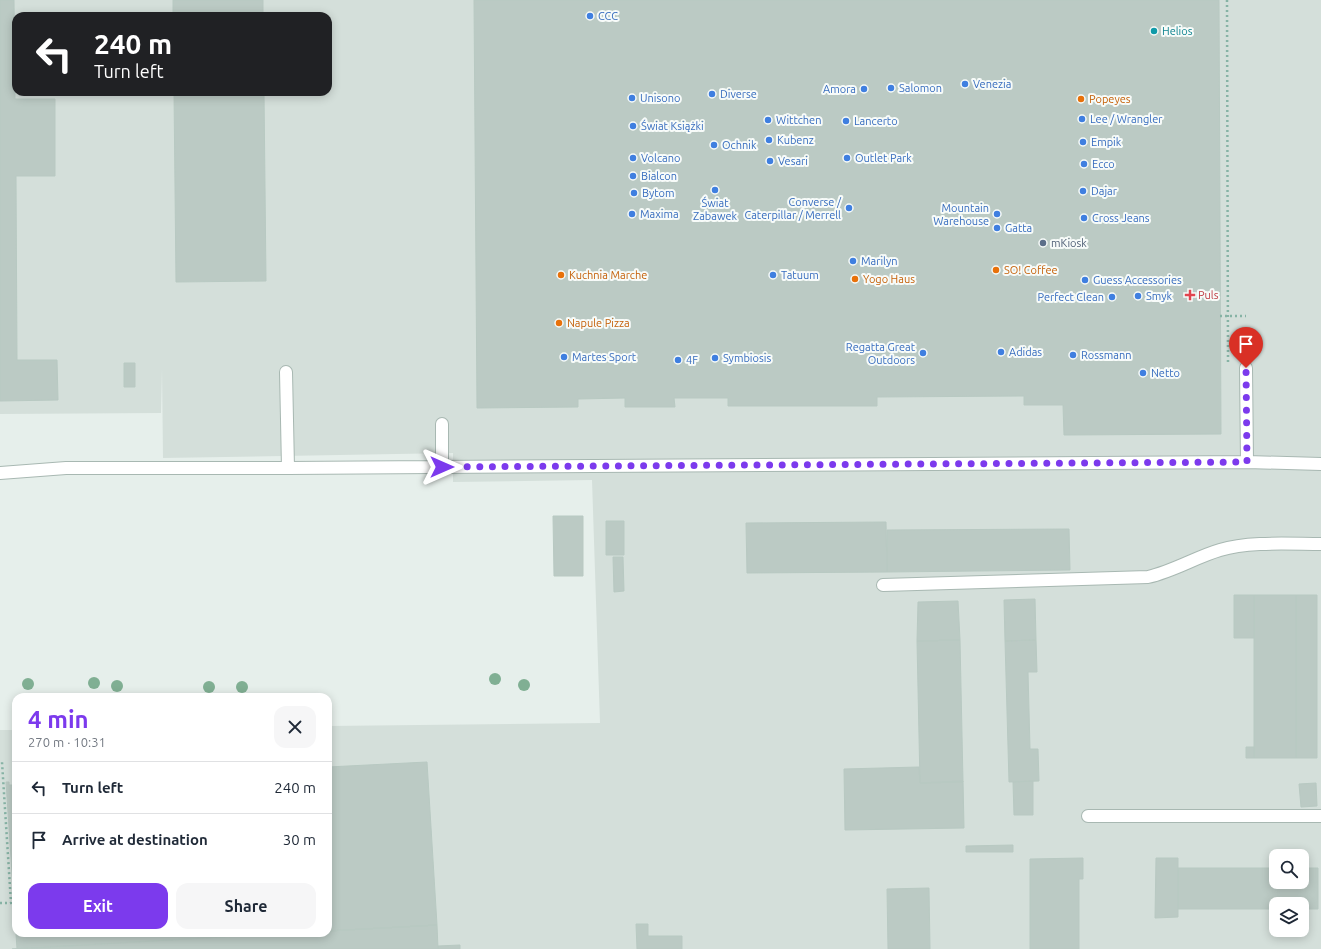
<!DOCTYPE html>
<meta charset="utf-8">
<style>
:root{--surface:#fff;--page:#f6f6f7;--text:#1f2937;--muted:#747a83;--line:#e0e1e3;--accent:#7c3aed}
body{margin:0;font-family:Ubuntu,sans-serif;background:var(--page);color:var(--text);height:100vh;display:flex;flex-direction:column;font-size:15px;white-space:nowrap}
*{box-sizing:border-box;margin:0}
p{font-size:13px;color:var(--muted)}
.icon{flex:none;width:22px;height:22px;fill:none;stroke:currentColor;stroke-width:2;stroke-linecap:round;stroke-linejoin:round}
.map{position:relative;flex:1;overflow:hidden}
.drawer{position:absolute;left:12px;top:693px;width:320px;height:244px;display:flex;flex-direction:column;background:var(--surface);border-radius:12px;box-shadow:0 2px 10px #0003}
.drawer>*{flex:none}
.hud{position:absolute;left:12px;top:12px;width:320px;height:84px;border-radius:12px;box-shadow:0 2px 10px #0003;background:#202124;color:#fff;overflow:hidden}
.buttons{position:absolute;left:1269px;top:849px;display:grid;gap:8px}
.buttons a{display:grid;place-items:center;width:40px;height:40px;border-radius:8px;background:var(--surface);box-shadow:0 2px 10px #0003;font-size:20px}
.pin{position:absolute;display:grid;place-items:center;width:34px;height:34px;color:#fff;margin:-41px -17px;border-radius:50% 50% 50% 0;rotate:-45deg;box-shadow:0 0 4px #0007}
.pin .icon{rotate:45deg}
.me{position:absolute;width:44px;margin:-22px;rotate:90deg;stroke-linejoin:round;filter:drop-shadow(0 0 3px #0008)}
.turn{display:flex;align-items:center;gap:14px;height:84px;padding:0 16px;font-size:18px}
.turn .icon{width:52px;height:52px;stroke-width:2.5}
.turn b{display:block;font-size:28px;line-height:34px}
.round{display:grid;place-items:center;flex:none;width:42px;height:42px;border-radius:12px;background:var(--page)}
.overview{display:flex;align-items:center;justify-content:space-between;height:68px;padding:0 16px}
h1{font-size:24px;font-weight:600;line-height:30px;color:var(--accent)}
.action{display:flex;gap:8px;margin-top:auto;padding:8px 16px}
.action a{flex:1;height:46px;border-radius:12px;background:var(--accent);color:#fff;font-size:16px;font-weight:600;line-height:46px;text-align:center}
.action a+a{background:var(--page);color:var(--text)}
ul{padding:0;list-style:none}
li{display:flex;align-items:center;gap:12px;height:52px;padding:0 16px;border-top:1px solid var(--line)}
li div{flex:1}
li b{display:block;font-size:15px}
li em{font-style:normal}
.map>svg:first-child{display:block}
</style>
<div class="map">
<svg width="1321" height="949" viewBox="0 0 1321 949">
<rect width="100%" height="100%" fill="#e6efeb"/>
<path fill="#d4dfda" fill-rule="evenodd" d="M 0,0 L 1321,0 L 1321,949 L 0,949 L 0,730 L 16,730 L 16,933 L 328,933 L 328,726 L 600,723 L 592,480 L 453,482 L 453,453 L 163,458 L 162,369 L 161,413 L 0,414 ZM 16,16 L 328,16 L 328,92 L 16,92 ZM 1276,856 L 1302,856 L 1302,882 L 1276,882 ZM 1276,904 L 1302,904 L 1302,930 L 1276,930 Z"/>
<path fill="#bbcac4" stroke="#b8c9c2" d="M 0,0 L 14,0 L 15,99 L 55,99 L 55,176 L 16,176 L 17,360 L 57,360 L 58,400 L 0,401 Z
M 173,0 L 263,0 L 263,16 L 173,16 Z
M 474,0 L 1219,0 L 1221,434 L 1064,435 L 1063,405 L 1024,405 L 1024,396 L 877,397 L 877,406 L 728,406 L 728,398 L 674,398 L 675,407 L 625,407 L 625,398 L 578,399 L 578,407 L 477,408 Z
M 174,92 L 264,92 L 266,281 L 176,282 Z
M 124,363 L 135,363 L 135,387 L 124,387 Z
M 553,516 L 583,516 L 583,576 L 554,576 Z
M 606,521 L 624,521 L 624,555 L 606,555 Z
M 886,522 L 887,572 L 747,573 L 746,523 Z
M 1069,529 L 1070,570 L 887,572 L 887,530 Z
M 613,557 L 623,557 L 624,591 L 614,592 Z
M 1234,595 L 1254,595 L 1254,638 L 1234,638 Z
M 1254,595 L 1296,595 L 1296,758 L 1254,758 Z
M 1296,595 L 1317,595 L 1317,758 L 1296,758 Z
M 1035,599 L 1036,640 L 1005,641 L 1004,600 Z
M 958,601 L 960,640 L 917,641 L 918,602 Z
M 960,640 L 963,782 L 920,783 L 917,641 Z
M 1036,640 L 1037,672 L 1028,672 L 1030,749 L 1038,749 L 1039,781 L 1009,782 L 1005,641 Z
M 1246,747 L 1254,747 L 1254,758 L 1246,758 Z
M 427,762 L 437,925 L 328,931 L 328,767 Z
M 919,767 L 920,783 L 963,781 L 964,828 L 845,830 L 844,769 Z
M 1033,781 L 1033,815 L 1014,815 L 1013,782 Z
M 6,782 L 9,782 L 9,785 L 16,785 L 16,933 L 291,933 L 17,949 Z
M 1316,783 L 1317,806 L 1301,807 L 1299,784 Z
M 1013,845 L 1013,852 L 966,852 L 966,846 Z
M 1083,858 L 1083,879 L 1079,879 L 1079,949 L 1030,949 L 1030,859 Z
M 1156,858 L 1178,858 L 1178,917 L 1155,918 Z
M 1178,868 L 1276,868 L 1276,882 L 1302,882 L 1302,868 L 1318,868 L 1318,909 L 1302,909 L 1302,904 L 1276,904 L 1276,909 L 1178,909 Z
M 929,888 L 930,949 L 888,949 L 887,889 Z
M 636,924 L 648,924 L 648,936 L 682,936 L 682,949 L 637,949 Z
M 437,925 L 438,949 L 12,949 L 291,933 L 328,933 L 328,931 Z
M 460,945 L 460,949 L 438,949 L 438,946 Z"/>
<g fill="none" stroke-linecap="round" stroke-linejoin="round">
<defs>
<path id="minor" d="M 1246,368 L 1247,462
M 286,372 L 288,468
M 442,467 L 442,424
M 0,473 L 66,468 L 288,468 L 1247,462 L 1321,464
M 883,585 L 1148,577 C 1174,571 1196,557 1220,550 C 1249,541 1291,544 1321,544
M 1088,816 L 1321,816"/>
</defs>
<use href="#minor" stroke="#a8b8b2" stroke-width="14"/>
<path stroke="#86b3a5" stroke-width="2.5" stroke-dasharray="2 3" stroke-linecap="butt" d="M 1227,0 L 1228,363
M 1220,316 L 1246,316
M 0,903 L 11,903 L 2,762"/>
<use href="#minor" stroke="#fff" stroke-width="12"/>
</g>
<g fill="#80af93">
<circle cx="495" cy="679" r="6"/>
<circle cx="94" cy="683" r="6"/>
<circle cx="28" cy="684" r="6"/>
<circle cx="524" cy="685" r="6"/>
<circle cx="117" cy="686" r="6"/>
<circle cx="209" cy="687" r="6"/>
<circle cx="242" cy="687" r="6"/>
</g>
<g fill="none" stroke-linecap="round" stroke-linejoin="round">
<path stroke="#7c3aed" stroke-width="7" stroke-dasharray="0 12.6" d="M 442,467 L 1247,462 L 1246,368"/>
</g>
<g fill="#3f7fe0" stroke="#f7fbf9" stroke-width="1.5">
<circle cx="590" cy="16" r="4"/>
<circle cx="965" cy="84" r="4"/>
<circle cx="891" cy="88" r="4"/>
<circle cx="864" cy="89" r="4"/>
<circle cx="712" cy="94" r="4"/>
<circle cx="632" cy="98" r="4"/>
<circle cx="1082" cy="119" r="4"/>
<circle cx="768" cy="120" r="4"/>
<circle cx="846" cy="121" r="4"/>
<circle cx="633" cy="126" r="4"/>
<circle cx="769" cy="140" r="4"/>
<circle cx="1083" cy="142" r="4"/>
<circle cx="714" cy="145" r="4"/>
<circle cx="633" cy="158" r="4"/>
<circle cx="847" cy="158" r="4"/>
<circle cx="770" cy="161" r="4"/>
<circle cx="1084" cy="164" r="4"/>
<circle cx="633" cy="176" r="4"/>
<circle cx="715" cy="190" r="4"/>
<circle cx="1083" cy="191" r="4"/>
<circle cx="634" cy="193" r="4"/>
<circle cx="849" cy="208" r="4"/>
<circle cx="632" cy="214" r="4"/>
<circle cx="997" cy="214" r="4"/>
<circle cx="1084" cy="218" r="4"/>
<circle cx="997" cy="228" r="4"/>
<circle cx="853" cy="261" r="4"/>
<circle cx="773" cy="275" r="4"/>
<circle cx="1085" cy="280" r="4"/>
<circle cx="1138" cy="296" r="4"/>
<circle cx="1112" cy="297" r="4"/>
<circle cx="1001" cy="352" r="4"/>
<circle cx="923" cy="353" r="4"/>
<circle cx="1073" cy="355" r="4"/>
<circle cx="564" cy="357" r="4"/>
<circle cx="715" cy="358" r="4"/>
<circle cx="678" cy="360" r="4"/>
<circle cx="1143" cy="373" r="4"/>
</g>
<circle fill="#0f9aa8" stroke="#f7fbf9" stroke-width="1.5" cx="1154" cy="31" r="4"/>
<g fill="#e8710a" stroke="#f7fbf9" stroke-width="1.5">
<circle cx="1081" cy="99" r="4"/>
<circle cx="996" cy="270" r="4"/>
<circle cx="561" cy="275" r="4"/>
<circle cx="855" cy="279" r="4"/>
<circle cx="559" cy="323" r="4"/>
</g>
<circle fill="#5c6f8a" stroke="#f7fbf9" stroke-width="1.5" cx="1043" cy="243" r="4"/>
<path fill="#e0444e" stroke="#f7fbf9" stroke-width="1.5" d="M1188 289h4v4h4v4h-4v4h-4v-4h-4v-4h4z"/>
<g text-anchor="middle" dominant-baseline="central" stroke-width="4" stroke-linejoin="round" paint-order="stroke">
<g font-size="11" fill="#366cbe" stroke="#f7fbf9" text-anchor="start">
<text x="598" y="16">CCC</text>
<text x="973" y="84">Venezia</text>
<text x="899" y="88">Salomon</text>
<text x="856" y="89" text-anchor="end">Amora</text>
<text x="720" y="94">Diverse</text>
<text x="640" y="98">Unisono</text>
<text x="1090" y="119">Lee / Wrangler</text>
<text x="776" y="120">Wittchen</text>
<text x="854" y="121">Lancerto</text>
<text x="641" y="126">Świat Książki</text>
<text x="777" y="140">Kubenz</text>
<text x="1091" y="142">Empik</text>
<text x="722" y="145">Ochnik</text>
<text x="641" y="158">Volcano</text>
<text x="855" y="158">Outlet Park</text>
<text x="778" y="161">Vesari</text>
<text x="1092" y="164">Ecco</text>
<text x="641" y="176">Bialcon</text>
<text x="1091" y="191">Dajar</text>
<text x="642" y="193">Bytom</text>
<text x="841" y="202" text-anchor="end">Converse /<tspan x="841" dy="13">Caterpillar / Merrell</tspan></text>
<text x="715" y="203" text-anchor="middle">Świat<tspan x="715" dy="13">Zabawek</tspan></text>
<text x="989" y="208" text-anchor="end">Mountain<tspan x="989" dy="13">Warehouse</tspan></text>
<text x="640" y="214">Maxima</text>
<text x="1092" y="218">Cross Jeans</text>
<text x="1005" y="228">Gatta</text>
<text x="861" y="261">Marilyn</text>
<text x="781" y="275">Tatuum</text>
<text x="1093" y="280">Guess Accessories</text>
<text x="1146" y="296">Smyk</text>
<text x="1104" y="297" text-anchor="end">Perfect Clean</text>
<text x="915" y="347" text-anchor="end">Regatta Great<tspan x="915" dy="13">Outdoors</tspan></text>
<text x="1009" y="352">Adidas</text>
<text x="1081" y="355">Rossmann</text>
<text x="572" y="357">Martes Sport</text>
<text x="723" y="358">Symbiosis</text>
<text x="686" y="360">4F</text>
<text x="1151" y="373">Netto</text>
</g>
<g font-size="11" fill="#0d838f" stroke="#f7fbf9" text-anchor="start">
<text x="1162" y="31">Helios</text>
</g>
<g font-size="11" fill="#c56008" stroke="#f7fbf9" text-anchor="start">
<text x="1089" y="99">Popeyes</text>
<text x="1004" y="270">SO! Coffee</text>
<text x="569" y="275">Kuchnia Marche</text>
<text x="863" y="279">Yogo Haus</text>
<text x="567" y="323">Napule Pizza</text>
</g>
<g font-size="11" fill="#4e5e75" stroke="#f7fbf9" text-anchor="start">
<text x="1051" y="243">mKiosk</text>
</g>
<g font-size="11" fill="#be3a42" stroke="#f7fbf9" text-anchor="start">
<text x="1198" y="295">Puls</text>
</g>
</g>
</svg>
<div class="buttons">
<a><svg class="icon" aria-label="search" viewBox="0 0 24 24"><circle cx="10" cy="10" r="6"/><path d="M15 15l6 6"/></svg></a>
<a><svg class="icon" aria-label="layers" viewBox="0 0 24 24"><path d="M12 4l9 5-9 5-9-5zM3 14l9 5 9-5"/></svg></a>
</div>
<div class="pin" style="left:1246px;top:368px;background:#d93025"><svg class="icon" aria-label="arrive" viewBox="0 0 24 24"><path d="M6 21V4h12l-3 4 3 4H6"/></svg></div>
<svg class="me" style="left:442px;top:467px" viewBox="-20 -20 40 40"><path d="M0-17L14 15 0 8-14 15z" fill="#7c3aed" stroke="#fff" stroke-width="4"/></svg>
<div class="hud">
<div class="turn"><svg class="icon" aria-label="left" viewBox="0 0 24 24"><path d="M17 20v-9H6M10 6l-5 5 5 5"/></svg><div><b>240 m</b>Turn left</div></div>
</div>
<section class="drawer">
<div class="overview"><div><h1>4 min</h1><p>270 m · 10:31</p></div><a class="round"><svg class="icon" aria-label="close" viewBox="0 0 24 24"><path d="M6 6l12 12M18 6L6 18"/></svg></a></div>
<ul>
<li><svg class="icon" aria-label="left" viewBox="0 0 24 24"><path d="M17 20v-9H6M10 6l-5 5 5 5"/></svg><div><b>Turn left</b></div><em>240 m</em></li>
<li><svg class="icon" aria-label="arrive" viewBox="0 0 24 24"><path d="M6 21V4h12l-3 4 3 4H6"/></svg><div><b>Arrive at destination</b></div><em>30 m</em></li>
</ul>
<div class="action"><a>Exit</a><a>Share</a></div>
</section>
</div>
